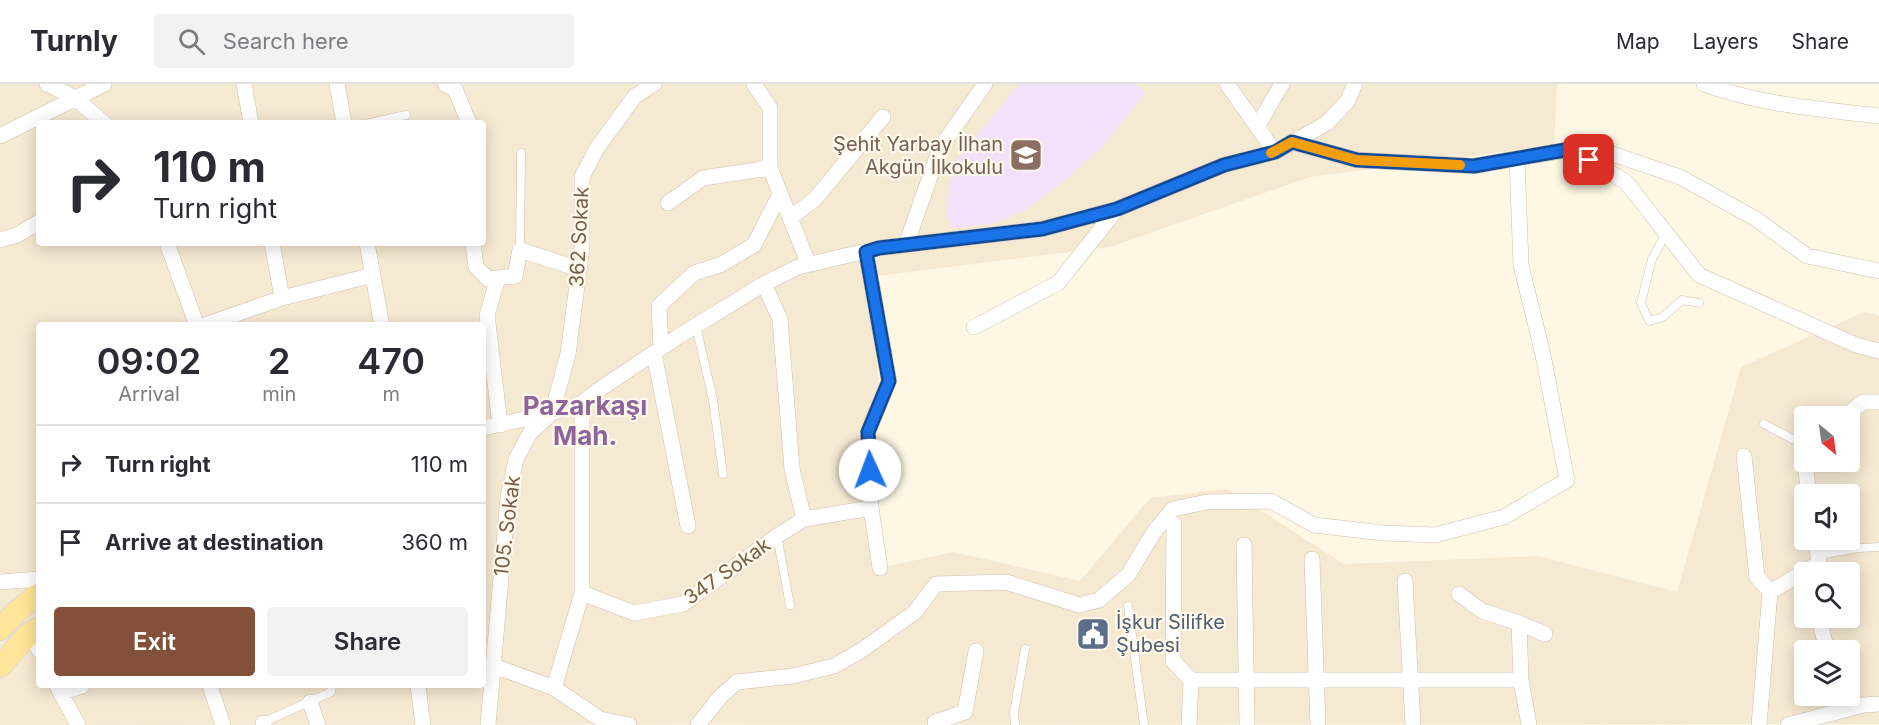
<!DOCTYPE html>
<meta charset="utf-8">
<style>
:root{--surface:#fff;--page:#f2f2f3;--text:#2b2b33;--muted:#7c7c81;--line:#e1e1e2;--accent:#835039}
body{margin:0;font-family:Inter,sans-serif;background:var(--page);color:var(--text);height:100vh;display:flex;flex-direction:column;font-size:22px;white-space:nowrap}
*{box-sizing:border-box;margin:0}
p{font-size:20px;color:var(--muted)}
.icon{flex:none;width:33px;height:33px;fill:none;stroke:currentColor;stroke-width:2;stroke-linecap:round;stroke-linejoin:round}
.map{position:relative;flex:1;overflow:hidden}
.panel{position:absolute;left:36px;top:238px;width:450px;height:366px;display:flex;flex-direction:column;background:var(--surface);border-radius:6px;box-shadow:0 3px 15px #0003}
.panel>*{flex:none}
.banner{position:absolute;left:36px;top:36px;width:450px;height:126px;border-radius:6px;box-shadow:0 3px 15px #0003;background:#fff;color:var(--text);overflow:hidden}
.needle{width:39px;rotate:151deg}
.controls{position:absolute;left:1794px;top:322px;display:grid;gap:12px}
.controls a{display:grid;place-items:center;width:66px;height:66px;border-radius:6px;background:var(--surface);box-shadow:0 3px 15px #0003;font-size:30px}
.pin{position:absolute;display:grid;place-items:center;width:51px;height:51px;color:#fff;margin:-26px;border-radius:12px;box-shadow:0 3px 9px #0006}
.me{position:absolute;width:66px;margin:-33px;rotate:358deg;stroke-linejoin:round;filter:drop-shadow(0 0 4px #0008)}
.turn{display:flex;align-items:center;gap:21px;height:126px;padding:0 18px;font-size:27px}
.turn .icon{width:78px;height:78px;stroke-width:2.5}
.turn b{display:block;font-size:42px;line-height:51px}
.eta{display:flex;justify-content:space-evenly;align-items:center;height:102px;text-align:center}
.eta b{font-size:36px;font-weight:600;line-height:42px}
.cta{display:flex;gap:12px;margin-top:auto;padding:12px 18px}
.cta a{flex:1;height:69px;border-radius:6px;background:var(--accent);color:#fff;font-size:24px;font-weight:600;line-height:69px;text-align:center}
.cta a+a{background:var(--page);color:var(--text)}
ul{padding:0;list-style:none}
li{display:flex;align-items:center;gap:18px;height:78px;padding:0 18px;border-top:2px solid var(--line)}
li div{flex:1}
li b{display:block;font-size:22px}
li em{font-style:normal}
header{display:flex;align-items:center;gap:36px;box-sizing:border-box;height:84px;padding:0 30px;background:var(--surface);border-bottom:2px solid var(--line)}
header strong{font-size:28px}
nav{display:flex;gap:33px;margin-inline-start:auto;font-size:21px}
.search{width:420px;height:54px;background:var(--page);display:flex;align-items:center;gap:15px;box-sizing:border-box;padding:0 21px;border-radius:6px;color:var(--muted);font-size:22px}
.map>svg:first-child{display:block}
</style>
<header>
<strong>Turnly</strong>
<div class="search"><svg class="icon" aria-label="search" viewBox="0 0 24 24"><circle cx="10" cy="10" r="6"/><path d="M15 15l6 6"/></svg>Search here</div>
<nav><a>Map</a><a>Layers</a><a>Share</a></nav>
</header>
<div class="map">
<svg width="1879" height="641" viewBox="0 0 1879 641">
<rect width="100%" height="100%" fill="#fef7e4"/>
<path fill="#f6e9d2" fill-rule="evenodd" d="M 0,0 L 1557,0 L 1554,61 L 1310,93 L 1110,163 L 870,193 L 879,305 L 864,349 L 888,482 L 954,468 L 1080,497 L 1150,414 L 1227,405 L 1344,480 L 1538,472 L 1677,508 L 1741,283 L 1864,228 L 1879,231 L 1879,640 L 0,641 ZM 39,39 L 483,39 L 483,159 L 39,159 ZM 39,242 L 483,242 L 483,602 L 39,602 ZM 1804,333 L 1850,333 L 1850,378 L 1804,378 ZM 1804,411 L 1850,411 L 1850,456 L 1804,456 ZM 1804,489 L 1850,489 L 1850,534 L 1804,534 ZM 1804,567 L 1850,567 L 1850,612 L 1804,612 Z"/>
<path fill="#f4e0fa" d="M 1019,0 L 1135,0 L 1146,8 L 1102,63 L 1064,97 L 1025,126 L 998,138 L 953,145 L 946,129 L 953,80 Z"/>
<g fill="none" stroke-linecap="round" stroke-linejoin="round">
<defs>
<path id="service" d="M 370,39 L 406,31
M 1666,150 L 1652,175 L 1641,219 L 1649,237 L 1663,233 L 1682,216 L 1699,219
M 520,166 L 521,69
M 696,242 L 713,316 L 723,390
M 1764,340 L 1804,361
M 777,452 L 790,521
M 1818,471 L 1858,464 L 1879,463
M 1128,522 L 1144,641
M 262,639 L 331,608 L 332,602
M 1015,641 L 1014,629 L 1025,565"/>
<path id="minor" d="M 47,0 L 75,14 L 104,39
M 244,0 L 251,39
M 337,0 L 344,39
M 445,0 L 455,5 L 469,39
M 754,0 L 770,24 L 770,84 L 809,181
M 1227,0 L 1275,68
M 1704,0 C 1761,21 1819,25 1879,32
M 1257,43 L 1282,0
M 0,52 L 104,0
M 1292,58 L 1357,76 L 1474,82 L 1589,62 L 1680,93 L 1756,135 L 1807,172 L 1879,187
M 1571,65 L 1626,98 L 1699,191 L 1856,261 L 1879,267
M 668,119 L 703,94 L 770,84
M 790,134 L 815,115 L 883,33
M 0,156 L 17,151 L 39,138
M 167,159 L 197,242
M 272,159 L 282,214
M 367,159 L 382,242
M 473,159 L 476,183 L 488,195 L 515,192 L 520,166 L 579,185
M 906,161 L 940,64 L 985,0
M 866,168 L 889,297 L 868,348 L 871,424 L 880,484
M 498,194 L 487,231 L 500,341
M 764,200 L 780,235 L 792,385 L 804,435
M 202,242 L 282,214 L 373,191
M 974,243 L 1058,199 L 1117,125
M 661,264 L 659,222 L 694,189 L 720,181 L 754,161 L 780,110
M 654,269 L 688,442
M 1844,333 L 1863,318 L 1879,318
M 483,344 L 552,329 L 582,319 L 597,307 L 679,252 L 764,200 L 798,183 L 879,164 L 1042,145 L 1117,125 L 1224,81 L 1275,68 L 1327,39 L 1347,18 L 1355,0
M 1744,372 L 1757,493 L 1770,508 L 1759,641
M 1808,378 L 1806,388 L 1809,411
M 1174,440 L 1173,577 L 1191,596 L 1189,641
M 1816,456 L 1819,479 L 1817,489
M 1244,461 L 1247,641
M 1312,475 L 1318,641
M 1405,497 L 1413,641
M 0,498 L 39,495
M 1770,508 L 1819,479
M 582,509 L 634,529 L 683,520 L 777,452 L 804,435 L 871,424
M 1459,510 L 1482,527 L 1519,539 L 1545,550
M 1819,534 L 1827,567
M 1519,539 L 1521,596 L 1529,641
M 30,549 L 39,566
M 494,582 L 554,604 L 600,635 L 629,641
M 1191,596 L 1521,596
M 57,602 L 78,641
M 210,602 L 223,641
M 418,602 L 423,641
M 554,604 L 582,509 L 582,319
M 61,609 L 82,602
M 310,618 L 318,641
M 263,639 L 264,641
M 488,641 L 508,414 L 516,375 L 530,349 L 552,329 L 568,270 L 582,163 L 582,93 L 597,64 L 635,12 L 654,0
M 698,641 L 720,613 L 737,598 L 793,592 L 834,582 L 862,566 L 915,528 L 936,500 L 1006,498 L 1079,521 L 1099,516 L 1128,491 L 1154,448 L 1173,425 L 1207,418 L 1271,417 L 1314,441 L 1383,449 L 1435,451 L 1504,433 L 1567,396 L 1543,271 L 1521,181 L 1517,75
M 936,641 L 935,638 L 965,628 L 976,567
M 1788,641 L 1863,621 L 1879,620"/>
<path id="primary" d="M 0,545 L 16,528 L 39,510
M 0,582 L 30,549 L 39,544"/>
</defs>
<use href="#service" stroke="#d0bfaa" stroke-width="9"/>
<use href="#minor" stroke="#d0bfaa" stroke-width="16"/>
<use href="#primary" stroke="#dfd8d3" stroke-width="24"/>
<use href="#service" stroke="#fff" stroke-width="8"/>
<use href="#minor" stroke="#fff" stroke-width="15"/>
<use href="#primary" stroke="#ffe599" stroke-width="22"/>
</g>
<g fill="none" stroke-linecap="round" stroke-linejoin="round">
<defs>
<path id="route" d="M 870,386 L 868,348 L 889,297 L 866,168 L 879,164 L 1042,145 L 1117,125 L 1224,81 L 1275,68 L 1292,58 L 1357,76 L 1474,82 L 1571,65 L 1589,76"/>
</defs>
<use href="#route" stroke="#114b97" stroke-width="15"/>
<use href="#route" stroke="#1a73e8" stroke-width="10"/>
<path stroke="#f59e0b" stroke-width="10" d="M 1271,69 L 1292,58 L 1357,76 L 1460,81"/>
</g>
<defs>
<symbol id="school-square" viewBox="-11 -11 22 22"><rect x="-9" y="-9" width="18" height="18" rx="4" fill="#8d6e63" stroke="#fffaeb"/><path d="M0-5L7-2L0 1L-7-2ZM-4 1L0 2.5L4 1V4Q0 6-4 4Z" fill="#fff"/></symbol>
<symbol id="civic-square" viewBox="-11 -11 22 22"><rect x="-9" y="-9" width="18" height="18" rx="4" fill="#5c6f8a" stroke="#fffaeb"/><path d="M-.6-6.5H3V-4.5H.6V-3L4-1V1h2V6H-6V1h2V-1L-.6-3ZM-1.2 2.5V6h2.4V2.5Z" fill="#fff"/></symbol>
</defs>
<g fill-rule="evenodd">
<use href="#school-square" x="1007" y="52" width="38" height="38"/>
<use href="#civic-square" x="1074" y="531" width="38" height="38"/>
</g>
<g text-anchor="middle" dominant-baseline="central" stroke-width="4.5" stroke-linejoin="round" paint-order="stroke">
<g font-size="20" fill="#785e54" stroke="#fffaeb" text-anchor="end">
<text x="1003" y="60">Şehit Yarbay İlhan<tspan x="1003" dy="23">Akgün İlkokulu</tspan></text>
</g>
<g font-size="20" fill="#785e48" stroke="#fffaeb">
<text transform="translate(579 153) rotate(-87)">362 Sokak</text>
<text transform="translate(507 442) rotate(-83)">105. Sokak</text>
<text transform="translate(727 487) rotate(-35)">347 Sokak</text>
</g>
<g font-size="20" fill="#4e5e75" stroke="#fffaeb" text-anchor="start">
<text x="1116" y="538">İşkur Silifke<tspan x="1116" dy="23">Şubesi</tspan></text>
</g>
<g font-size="26" font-weight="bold" fill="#8f639c" stroke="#fffaeb">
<text x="585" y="321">Pazarkaşı<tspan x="585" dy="30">Mah.</tspan></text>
</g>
</g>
</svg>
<div class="controls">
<a><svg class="needle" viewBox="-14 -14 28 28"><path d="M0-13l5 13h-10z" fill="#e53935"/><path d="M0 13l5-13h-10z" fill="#7c7c81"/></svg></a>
<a><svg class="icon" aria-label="sound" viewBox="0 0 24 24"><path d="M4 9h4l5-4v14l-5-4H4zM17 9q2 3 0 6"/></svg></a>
<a><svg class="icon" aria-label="search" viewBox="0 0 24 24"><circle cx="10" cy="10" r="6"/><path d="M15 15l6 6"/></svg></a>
<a><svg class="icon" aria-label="layers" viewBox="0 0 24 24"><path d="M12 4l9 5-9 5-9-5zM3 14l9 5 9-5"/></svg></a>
</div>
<div class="pin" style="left:1589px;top:76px;background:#d93025"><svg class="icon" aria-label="arrive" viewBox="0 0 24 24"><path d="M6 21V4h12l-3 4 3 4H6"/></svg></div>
<svg class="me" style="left:870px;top:386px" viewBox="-20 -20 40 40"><circle r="19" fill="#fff"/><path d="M0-13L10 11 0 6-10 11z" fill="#1a73e8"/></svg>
<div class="banner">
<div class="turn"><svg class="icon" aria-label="right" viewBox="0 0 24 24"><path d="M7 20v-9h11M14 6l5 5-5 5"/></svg><div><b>110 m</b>Turn right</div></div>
</div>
<section class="panel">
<div class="eta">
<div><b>09:02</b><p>Arrival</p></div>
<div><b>2</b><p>min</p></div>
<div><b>470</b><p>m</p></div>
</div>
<ul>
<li><svg class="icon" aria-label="right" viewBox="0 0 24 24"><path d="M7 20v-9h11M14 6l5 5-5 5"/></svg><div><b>Turn right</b></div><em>110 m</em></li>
<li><svg class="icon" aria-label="arrive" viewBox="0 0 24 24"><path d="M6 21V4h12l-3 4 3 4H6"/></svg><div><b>Arrive at destination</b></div><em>360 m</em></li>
</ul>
<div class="cta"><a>Exit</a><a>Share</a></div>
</section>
</div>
